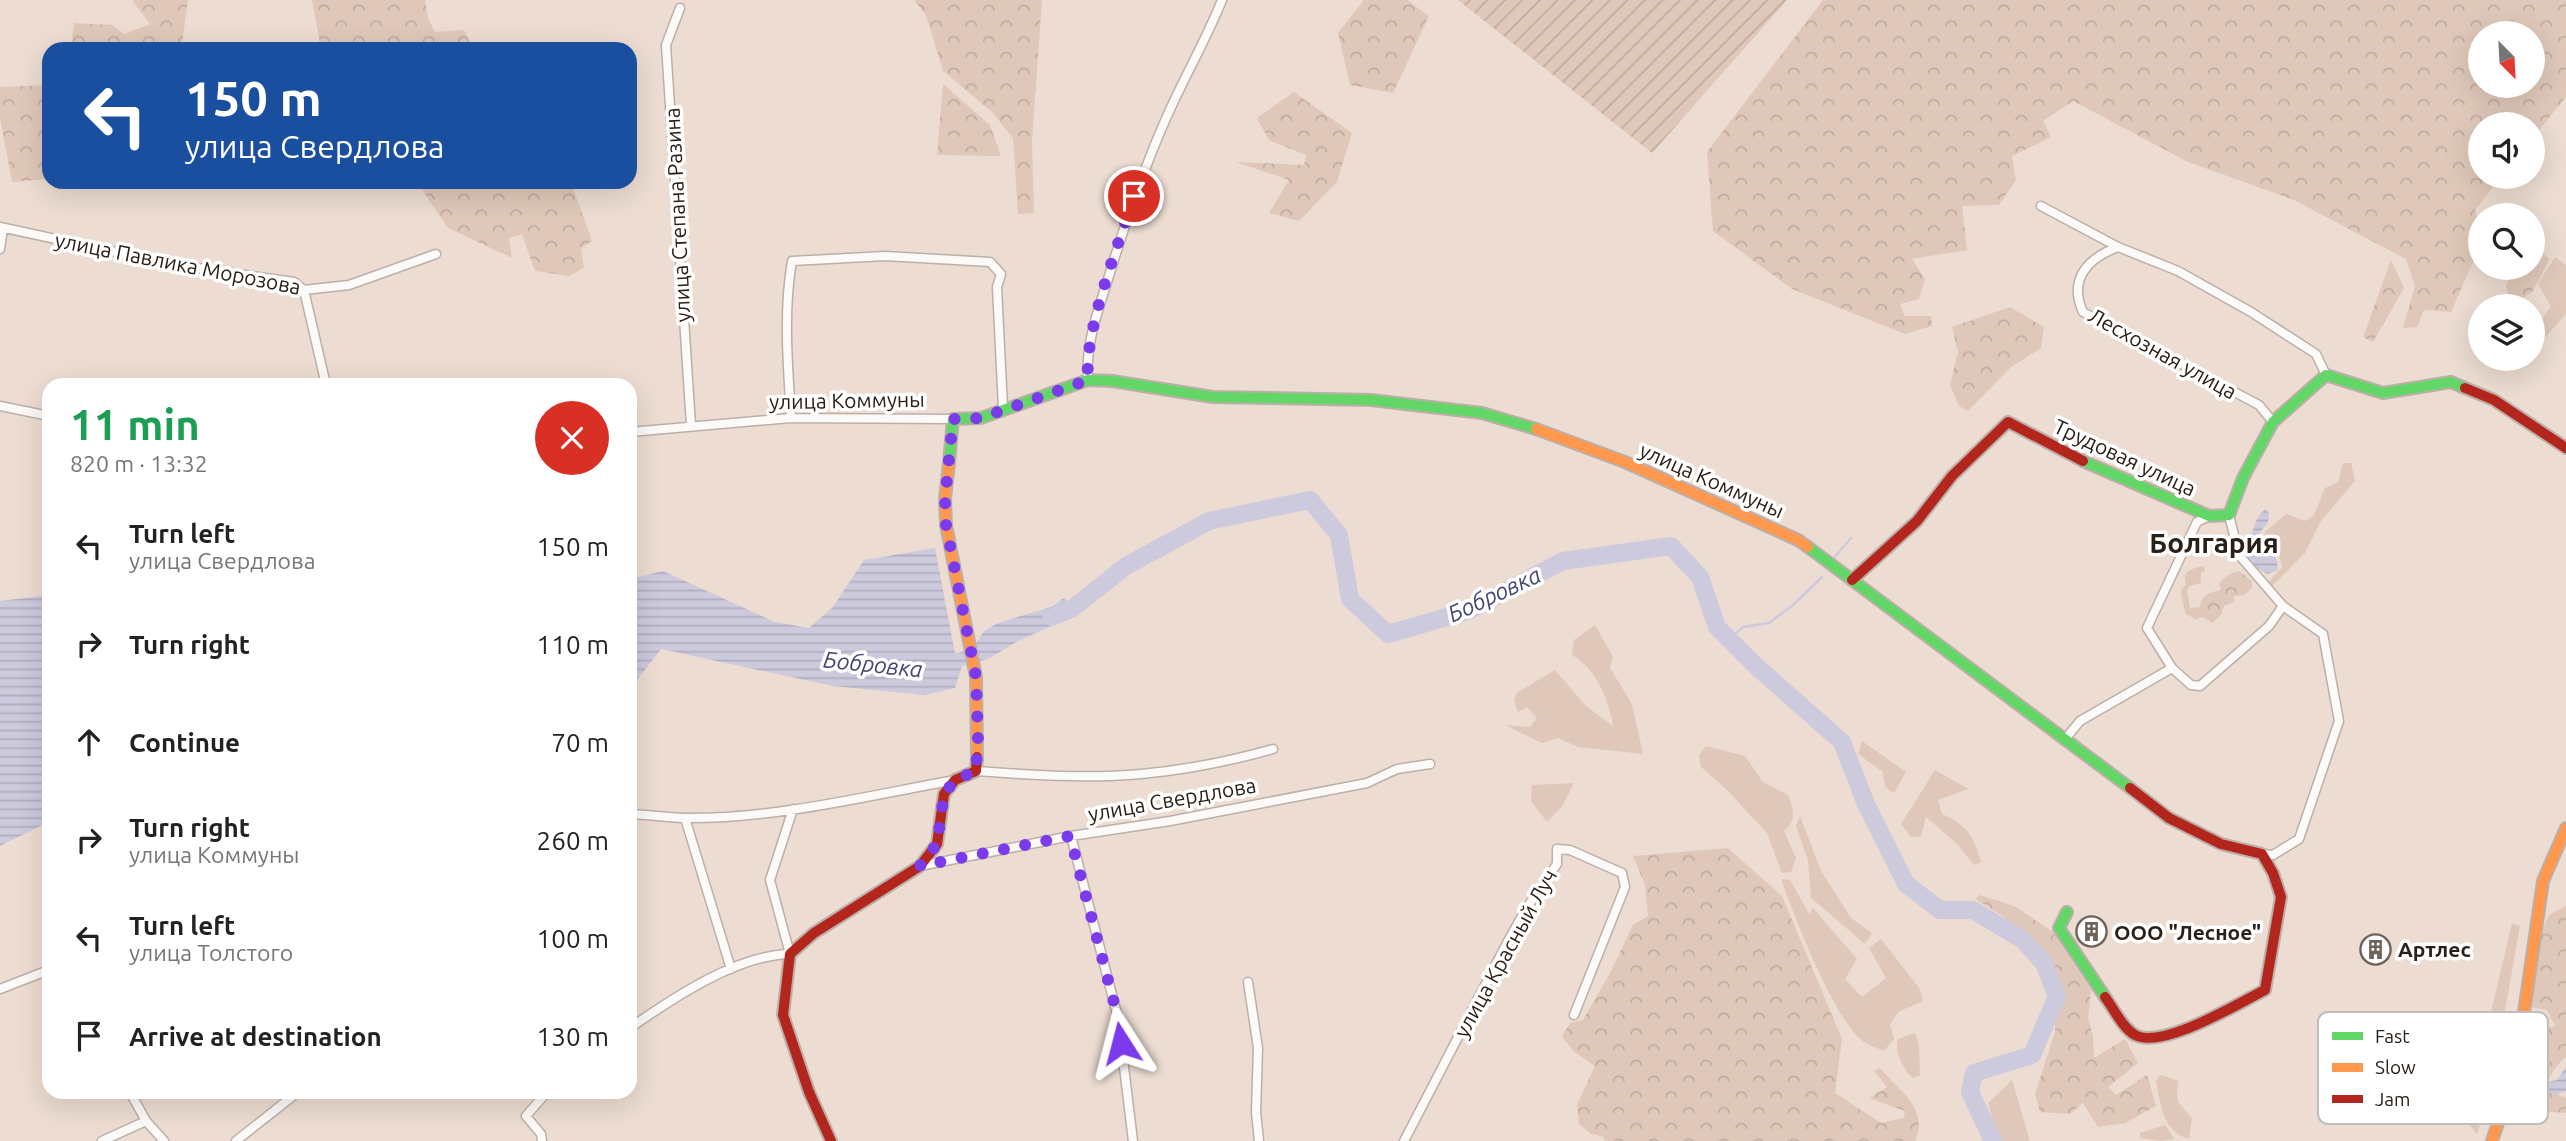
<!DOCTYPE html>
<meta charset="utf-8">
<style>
:root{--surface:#fff;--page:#f6f6f6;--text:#222;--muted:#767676}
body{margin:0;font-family:Ubuntu,sans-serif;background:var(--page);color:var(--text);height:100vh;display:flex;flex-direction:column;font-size:26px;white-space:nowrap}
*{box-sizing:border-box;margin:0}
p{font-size:23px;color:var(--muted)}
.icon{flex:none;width:38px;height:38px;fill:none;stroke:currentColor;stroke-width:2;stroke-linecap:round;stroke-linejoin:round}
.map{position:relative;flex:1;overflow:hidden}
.panel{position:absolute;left:42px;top:378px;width:595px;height:721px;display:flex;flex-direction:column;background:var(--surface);border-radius:21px;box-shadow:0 7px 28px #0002}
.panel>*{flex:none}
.hud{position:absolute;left:42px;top:42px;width:595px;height:147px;border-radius:21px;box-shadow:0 7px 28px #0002;background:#1a4fa0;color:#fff;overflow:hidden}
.needle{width:46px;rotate:156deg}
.controls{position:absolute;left:2468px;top:21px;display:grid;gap:14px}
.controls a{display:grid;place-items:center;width:77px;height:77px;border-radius:50%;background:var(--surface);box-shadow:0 7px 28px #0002;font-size:35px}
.pin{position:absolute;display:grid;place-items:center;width:60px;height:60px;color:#fff;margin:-30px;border:4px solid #fff;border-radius:50%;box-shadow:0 2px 7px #0007}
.me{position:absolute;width:77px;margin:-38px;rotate:351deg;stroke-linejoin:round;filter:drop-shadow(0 0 5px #0008)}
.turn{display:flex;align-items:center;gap:24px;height:147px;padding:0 28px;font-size:32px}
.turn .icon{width:91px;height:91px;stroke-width:2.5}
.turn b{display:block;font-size:49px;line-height:60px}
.round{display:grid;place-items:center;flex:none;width:74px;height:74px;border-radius:37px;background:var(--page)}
.summary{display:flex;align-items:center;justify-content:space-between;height:119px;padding:0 28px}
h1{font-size:42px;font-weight:700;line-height:52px;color:#1e9e55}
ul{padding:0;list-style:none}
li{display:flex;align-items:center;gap:21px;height:98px;padding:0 28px}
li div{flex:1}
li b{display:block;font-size:26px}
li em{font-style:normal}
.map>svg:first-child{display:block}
</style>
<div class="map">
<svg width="2566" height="1141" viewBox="0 0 2566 1141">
<defs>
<pattern id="forest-crowns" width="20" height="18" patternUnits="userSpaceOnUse" patternTransform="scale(1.75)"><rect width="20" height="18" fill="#dfc8b9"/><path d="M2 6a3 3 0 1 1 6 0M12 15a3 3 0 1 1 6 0" fill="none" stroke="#c0ac9e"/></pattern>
<pattern id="garden-furrows" width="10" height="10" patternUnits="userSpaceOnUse" patternTransform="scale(1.75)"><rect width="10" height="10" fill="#dfc8b9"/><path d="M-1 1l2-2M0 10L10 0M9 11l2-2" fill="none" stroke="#c0ac9e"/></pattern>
<pattern id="water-rules" width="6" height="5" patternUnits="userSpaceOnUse" patternTransform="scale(1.75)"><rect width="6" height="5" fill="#cecade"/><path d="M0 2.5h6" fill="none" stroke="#b1adbe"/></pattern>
</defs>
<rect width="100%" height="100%" fill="#ecdcd1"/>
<path fill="#dfc8b9" d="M 2555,257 L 2566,265 L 2566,314 L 2532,352 L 2532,335 L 2551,306 L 2538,284 Z
M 2343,463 L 2351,463 L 2355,481 L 2321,521 L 2305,553 L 2269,589 L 2268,583 L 2282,567 L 2277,547 L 2268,540 L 2265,532 L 2286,514 L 2305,521 L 2314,515 L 2325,488 L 2338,482 Z
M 1595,625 L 1613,657 L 1610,668 L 1632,704 L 1643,754 L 1578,747 L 1558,738 L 1542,743 L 1505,725 L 1530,727 L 1537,718 L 1527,707 L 1518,712 L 1514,699 L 1518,692 L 1555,670 L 1586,706 L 1613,726 C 1609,699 1596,669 1572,655 L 1574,640 Z
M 1862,741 L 1906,772 L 1894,793 L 1885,787 L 1883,772 L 1858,754 Z
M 1706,746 L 1745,756 L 1763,782 L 1788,795 C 1794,810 1797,820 1784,831 L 1796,858 L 1791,872 L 1782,873 L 1767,833 L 1727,790 L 1701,767 L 1699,755 Z
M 1935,770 L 1968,789 L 1938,800 L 1942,814 C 1967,825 1974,837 1981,862 L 1974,865 L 1956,843 L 1926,817 L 1921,836 L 1911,837 L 1901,824 Z
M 1574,783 L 1563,805 L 1547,822 L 1531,801 L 1532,785 Z
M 1800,816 L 1821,871 L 1851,918 L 1872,933 L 1865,944 L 1811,898 L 1808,861 L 1796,826 Z
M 1781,879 L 1790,880 L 1810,915 L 1812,907 L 1857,959 L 1845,979 L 1862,997 L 1886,978 L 1869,948 L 1881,939 L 1920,989 L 1923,1001 L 1898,1012 L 1890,1025 L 1894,1039 L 1884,1051 C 1878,1048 1870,1046 1864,1042 C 1834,1020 1794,916 1781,879 Z
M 2512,923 L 2520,926 L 2502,1028 L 2488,1025 Z
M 1915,1033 L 1919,1045 L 1920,1075 L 1913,1078 C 1903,1069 1894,1052 1898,1039 Z
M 2481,1051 L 2502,1057 L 2477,1134 L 2457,1110 Z
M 2160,1075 L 2179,1081 C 2173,1103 2180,1103 2192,1118 L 2189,1139 C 2162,1131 2161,1105 2156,1081 Z
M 2012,1080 L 2030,1141 L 1999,1141 L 1988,1103 Z
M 2165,1125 L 2174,1139 L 2161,1141 L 2140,1138 L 2140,1133 Z"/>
<path fill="url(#forest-crowns)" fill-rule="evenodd" d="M 132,0 L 188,0 L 182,44 L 177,49 L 71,49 L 74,23 L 112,25 L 124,34 L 150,24 Z
M 312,0 L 425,0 L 428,18 L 435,32 L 464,30 L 473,49 L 321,49 Z
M 914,0 L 1042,0 L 1032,141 L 1034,213 L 1018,214 L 1013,138 L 992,112 L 943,71 L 926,15 Z
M 1364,0 L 1407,0 L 1429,16 L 1393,93 L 1350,85 L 1338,33 Z
M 1823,0 L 2566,0 L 2566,97 L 2532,139 L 2532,124 L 2480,124 L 2480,177 L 2501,177 L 2475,210 L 2480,230 L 2480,246 L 2451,312 L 2424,310 L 2417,327 L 2403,328 L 2415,286 L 2406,259 L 2294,200 L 2188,162 L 2073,101 L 2043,121 L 2051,137 L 2012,156 L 2016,180 L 1999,205 L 1962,206 L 1967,250 L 1912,259 L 1925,279 L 1919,299 L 1900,304 L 1905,316 L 1931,316 L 1932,326 L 1905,334 L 1792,289 L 1713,231 L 1707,152 ZM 2480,33 L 2532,33 L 2532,86 L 2480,86 Z
M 943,84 L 990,125 L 1001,156 L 937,155 Z
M 49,85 L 49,179 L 12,182 L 0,118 L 0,87 Z
M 1294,92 L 1352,133 L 1337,182 L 1299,221 L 1269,213 L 1289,180 L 1236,162 L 1304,165 L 1306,155 L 1269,140 L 1257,118 Z
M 417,182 L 571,182 L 592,241 L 581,248 L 584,268 L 569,276 L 535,271 L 522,234 L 509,238 L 512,258 L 448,228 Z
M 2532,245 L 2550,259 L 2532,292 L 2511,306 L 2506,285 L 2515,268 L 2532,268 Z
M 2391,260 L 2404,288 L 2373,342 L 2363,337 Z
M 2010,307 L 2044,327 L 2041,348 L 2011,367 L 1968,411 L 1959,406 L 1950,385 L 1958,352 L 1952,327 Z
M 2203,566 L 2205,571 L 2201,572 L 2201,583 L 2190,586 L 2187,590 L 2190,608 L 2200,607 C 2201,595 2211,592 2221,590 L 2219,584 C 2224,577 2230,573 2239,571 L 2252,581 L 2252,588 L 2244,595 L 2234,596 L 2234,602 L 2224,606 L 2221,615 L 2212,623 L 2203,617 L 2196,619 L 2185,614 C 2185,605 2181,599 2181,590 L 2186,584 C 2181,572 2192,568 2203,566 Z
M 1728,848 L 1782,896 L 1790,915 L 1842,1039 L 1835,1093 L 1881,1123 L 1904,1118 L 1905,1111 L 1869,1098 L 1887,1087 L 1874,1071 L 1880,1068 C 1900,1091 1929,1109 1915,1141 L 1605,1141 L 1604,1137 L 1591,1134 L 1579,1124 L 1577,1105 L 1595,1066 L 1573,1051 L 1562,1036 L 1570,1023 L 1583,1020 L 1610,973 L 1633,925 L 1648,916 L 1645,885 L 1633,856 Z
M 1980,895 L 2014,906 L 2053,932 L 2091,990 L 2088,1018 L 2093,1036 L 2094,1058 L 2125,1039 L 2138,1063 L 2108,1087 L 2116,1095 L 2147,1075 L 2156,1106 L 2125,1123 L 2098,1127 L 2083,1103 L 2070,1114 L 2040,1112 L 2035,1094 L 2055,1032 L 2055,1016 L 2065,997 C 2040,943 2026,929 1975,899 Z
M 2566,906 L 2566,1057 C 2556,1065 2547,1078 2545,1090 L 2566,1098 L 2566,1113 L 2517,1109 L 2527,1035 L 2555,1026 L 2547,1010 L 2531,1007 L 2541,933 L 2549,915 Z"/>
<path fill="url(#garden-furrows)" d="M 1458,0 L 1787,0 L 1652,153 Z"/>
<path fill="url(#water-rules)" d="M 2265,509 L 2269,513 L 2268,522 L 2259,534 L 2267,547 L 2275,550 L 2278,570 L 2267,574 L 2248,563 L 2245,548 C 2253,535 2254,518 2265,509 Z
M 935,548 L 955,654 L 973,648 L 984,631 L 998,623 L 1051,607 L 1064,598 L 1076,615 L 1018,641 L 988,659 L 962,666 L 955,688 L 925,695 L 833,686 L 661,649 L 630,689 L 630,579 L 663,571 L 775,622 L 809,628 L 833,607 L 864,560 Z
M 49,595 L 49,822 L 0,846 L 0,601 Z
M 2566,1067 L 2566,1091 L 2555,1095 L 2545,1091 L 2547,1082 L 2557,1080 Z"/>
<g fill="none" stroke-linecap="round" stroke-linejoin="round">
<path stroke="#cecade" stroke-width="2.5" d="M 1833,559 L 1851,538
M 1729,639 L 1743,627 L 1769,623 L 1793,605 L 1822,577"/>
<path stroke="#cecade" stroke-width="18" d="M 1052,617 L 1073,608 L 1126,566 L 1209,521 L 1310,500 L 1339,535 L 1350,599 L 1388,634 L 1468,611 L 1563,561 L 1671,546 L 1700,577 L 1717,627 L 1756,666 L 1842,742 L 1866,804 L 1906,884 L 1940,910 L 1973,910 L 2023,940 L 2044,963 L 2057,996 L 2032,1055 L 1974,1073 L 1970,1092 L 1993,1141"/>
<defs>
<path id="street" d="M 680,8 L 666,45 L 691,425
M 2041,206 L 2118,247
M 0,227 L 176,265 L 294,282 L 304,290 L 349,285 L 436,254
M 0,249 L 3,228
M 304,290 L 326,385
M 1088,380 C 1085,345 1098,310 1109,276 C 1127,217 1147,158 1174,101 C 1190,67 1208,35 1222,0
M 0,406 L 49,416
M 791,418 C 788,366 783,313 792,261 L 885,256 L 990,262 L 1001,274 L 997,287 L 1003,408
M 2273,422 L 2259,405 L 2083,312 C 2068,279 2088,258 2118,247 L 2178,271 L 2251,312 L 2316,354 L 2326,375
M 630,432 L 791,418 L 953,419
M 2172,668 L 2191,685 L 2200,686 L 2269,626 L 2283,606 L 2239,555 L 2229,515
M 2066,738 L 2080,721 L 2172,668 L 2147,628 L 2197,522 L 2209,516
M 976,771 C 1030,775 1087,779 1141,774 C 1186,770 1230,761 1273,749
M 630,814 C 648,815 666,817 684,818 C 775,819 866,796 955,780
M 685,818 L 731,969
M 1071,836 L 1118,1018 L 1133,1141
M 2262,854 L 2273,855 L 2299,839 L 2339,721 L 2323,634 L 2283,606
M 920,866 L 1071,836 L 1170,821 L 1367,783 L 1397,769 L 1430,764
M 1248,982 L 1258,1048 L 1256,1112 L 1259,1141
M 0,989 L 49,970
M 630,1028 C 673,998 737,955 790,954 L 770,880 L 793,809
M 130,1092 L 146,1121 L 164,1141
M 102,1141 L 146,1121
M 236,1141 L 298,1092
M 542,1141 L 541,1134 L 526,1116 L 547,1092
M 1404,1141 L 1507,943 L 1526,909 L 1557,864 L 1557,849 L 1570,850 L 1622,873 L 1625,887 L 1574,1015"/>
<path id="fast" d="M 2083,461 L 2209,516 L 2229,515 L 2243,478 L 2273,422 L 2326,375 L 2383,393 L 2451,382 L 2465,388
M 949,463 L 953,419 L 981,418 L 1088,380 L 1112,381 L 1213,397 L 1371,400 L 1482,413 L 1536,429
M 1808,547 L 2130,788
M 2067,912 L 2059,928 L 2105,997"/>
<path id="slow" d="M 1536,429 L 1625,462 L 1798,540 L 1808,547
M 949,463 L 945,499 L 946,525 L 976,677 L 977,757
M 2492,1141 L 2506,1099 L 2520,1040 L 2543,881 L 2566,828"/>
<path id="jam" d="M 2465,388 L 2494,400 L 2566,448
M 1852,580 L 1917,521 L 1952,476 L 2008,422 L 2083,461
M 2105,997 C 2114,1009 2122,1027 2135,1035 C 2162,1050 2239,1003 2265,990 L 2281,897 L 2273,873 L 2262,854 L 2221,844 L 2169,818 L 2130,788
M 831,1141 L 809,1092 L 783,1015 L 790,954 L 814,933 L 920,866 L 937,844 L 944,794 L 955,780 L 976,771 L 977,757"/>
</defs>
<use href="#street" stroke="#bcafa7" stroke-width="11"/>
<use href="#fast" stroke="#bcafa7" stroke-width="14"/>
<use href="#slow" stroke="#bcafa7" stroke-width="14"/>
<use href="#jam" stroke="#bcafa7" stroke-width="14"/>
<use href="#street" stroke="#fcfaf8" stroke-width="8"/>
<use href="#fast" stroke="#63d668" stroke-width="10"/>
<use href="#slow" stroke="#ff974d" stroke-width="10"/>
<use href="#jam" stroke="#b3261e" stroke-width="10"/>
</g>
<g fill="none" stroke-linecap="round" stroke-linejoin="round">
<path stroke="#7c3aed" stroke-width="12" stroke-dasharray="0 21.6" d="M 1121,1043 L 1118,1018 L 1070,836 L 920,866 L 937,844 L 944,794 L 955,780 L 976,771 L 978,737 L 976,677 L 946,525 L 945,499 L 953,419 L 981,418 L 1088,380 C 1084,329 1118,247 1134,196"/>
</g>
<defs>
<symbol id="building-ring" viewBox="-11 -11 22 22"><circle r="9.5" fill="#fff" stroke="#6e6259" stroke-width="1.5"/><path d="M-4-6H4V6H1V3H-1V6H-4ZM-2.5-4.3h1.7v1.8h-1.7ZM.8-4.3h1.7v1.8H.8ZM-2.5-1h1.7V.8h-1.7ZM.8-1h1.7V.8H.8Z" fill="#6e6259"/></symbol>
</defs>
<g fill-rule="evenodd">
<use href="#building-ring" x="2074" y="914" width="35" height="35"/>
<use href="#building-ring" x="2358" y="932" width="35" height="35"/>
</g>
<g text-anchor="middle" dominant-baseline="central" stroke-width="7" stroke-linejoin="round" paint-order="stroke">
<g font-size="21" fill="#2a2018" stroke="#fff">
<text transform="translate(677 215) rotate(-93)">улица Степана Разина</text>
<text transform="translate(178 263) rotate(11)">улица Павлика Морозова</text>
<text transform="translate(2163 353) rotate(29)">Лесхозная улица</text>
<text transform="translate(847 400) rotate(-1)">улица Коммуны</text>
<text transform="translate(2125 457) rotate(25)">Трудовая улица</text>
<text transform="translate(1712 480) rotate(24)">улица Коммуны</text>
<text transform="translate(1172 799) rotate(-10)">улица Свердлова</text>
<text transform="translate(1505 953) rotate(-61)">улица Красный Луч</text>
</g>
<g font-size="21" font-weight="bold" fill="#2a2018" stroke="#fff" text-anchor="start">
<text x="2114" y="932">ООО "Лесное"</text>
<text x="2398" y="949">Артлес</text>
</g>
<g font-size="23" font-style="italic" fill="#454673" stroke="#fff">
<text transform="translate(1494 594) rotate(-25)">Бобровка</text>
<text transform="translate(873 664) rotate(6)">Бобровка</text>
</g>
<g font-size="28" font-weight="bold" fill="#2a2018" stroke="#fff">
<text x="2214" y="542">Болгария</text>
</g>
</g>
<rect x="2318" y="1012" width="230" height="112" rx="10" fill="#fff" stroke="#bfbcba" stroke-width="2"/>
<rect x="2332" y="1032" width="31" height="8" fill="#63d668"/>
<rect x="2332" y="1063" width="31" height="9" fill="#ff974d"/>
<rect x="2332" y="1095" width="31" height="8" fill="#b3261e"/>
<g font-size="19" fill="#2a2018">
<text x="2375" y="1043">Fast</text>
<text x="2375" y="1074">Slow</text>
<text x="2375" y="1106">Jam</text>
</g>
</svg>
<div class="controls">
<a><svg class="needle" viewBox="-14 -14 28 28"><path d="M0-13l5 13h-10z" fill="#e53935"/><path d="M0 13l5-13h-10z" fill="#767676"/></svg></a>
<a><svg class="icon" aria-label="sound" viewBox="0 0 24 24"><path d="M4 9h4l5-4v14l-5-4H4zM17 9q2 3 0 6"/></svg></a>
<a><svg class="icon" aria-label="search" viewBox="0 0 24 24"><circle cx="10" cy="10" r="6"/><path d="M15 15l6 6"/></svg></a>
<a><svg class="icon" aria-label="layers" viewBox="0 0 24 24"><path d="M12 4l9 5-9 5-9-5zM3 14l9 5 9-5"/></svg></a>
</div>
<div class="pin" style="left:1134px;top:196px;background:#d93025"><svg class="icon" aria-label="arrive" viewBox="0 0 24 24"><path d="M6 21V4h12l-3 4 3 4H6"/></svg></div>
<svg class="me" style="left:1121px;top:1043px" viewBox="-20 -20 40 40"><path d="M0-17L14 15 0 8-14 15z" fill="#7c3aed" stroke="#fff" stroke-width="4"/></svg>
<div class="hud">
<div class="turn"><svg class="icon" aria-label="left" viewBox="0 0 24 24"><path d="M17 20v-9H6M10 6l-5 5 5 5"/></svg><div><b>150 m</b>улица Свердлова</div></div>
</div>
<section class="panel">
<div class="summary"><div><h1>11 min</h1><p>820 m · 13:32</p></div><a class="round" style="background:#d93025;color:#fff"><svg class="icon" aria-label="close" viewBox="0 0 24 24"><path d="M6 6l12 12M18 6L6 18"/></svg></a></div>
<ul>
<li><svg class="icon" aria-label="left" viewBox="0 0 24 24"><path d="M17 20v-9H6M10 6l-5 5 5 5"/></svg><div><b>Turn left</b><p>улица Свердлова</p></div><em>150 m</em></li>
<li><svg class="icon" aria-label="right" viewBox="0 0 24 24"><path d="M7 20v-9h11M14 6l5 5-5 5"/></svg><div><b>Turn right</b></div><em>110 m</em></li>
<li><svg class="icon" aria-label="ahead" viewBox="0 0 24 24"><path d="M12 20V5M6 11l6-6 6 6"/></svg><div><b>Continue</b></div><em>70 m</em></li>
<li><svg class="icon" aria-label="right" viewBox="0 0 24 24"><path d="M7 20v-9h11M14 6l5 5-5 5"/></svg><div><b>Turn right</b><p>улица Коммуны</p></div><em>260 m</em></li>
<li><svg class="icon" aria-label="left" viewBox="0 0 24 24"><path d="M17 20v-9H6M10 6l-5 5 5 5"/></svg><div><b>Turn left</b><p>улица Толстого</p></div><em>100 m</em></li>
<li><svg class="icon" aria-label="arrive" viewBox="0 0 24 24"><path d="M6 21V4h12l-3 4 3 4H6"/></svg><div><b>Arrive at destination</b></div><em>130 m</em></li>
</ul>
</section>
</div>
